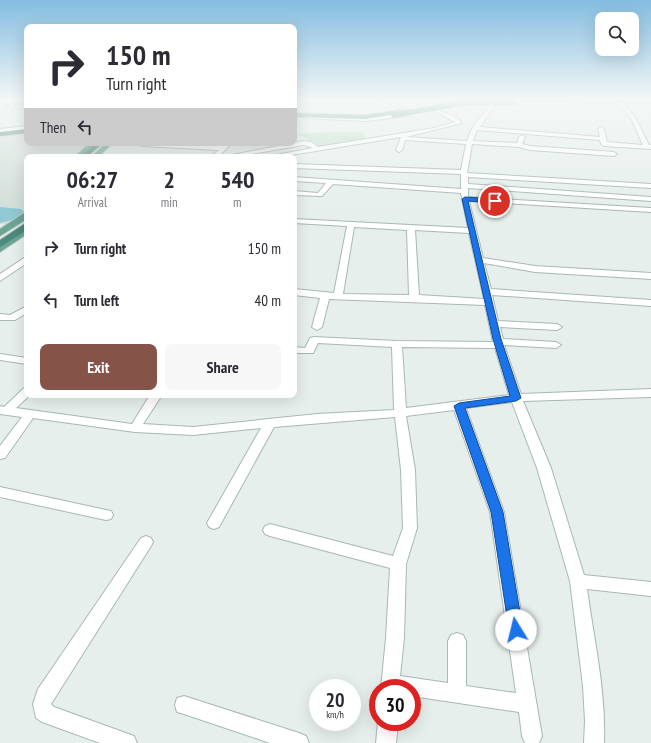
<!DOCTYPE html>
<style>
:root{--surface:#fff;--page:#f7f7f7;--text:#2b2b33;--muted:#7c7c81;--accent:#855347}
body{margin:0;font-family:"PT Sans Narrow",sans-serif;background:var(--page);color:var(--text);height:100vh;display:flex;flex-direction:column;font-size:15px;white-space:nowrap}
*{box-sizing:border-box;margin:0}
p{font-size:13px;color:var(--muted)}
.icon{flex:none;width:22px;height:22px;fill:none;stroke:currentColor;stroke-width:2;stroke-linecap:round;stroke-linejoin:round}
.map{position:relative;flex:1;overflow:hidden}
.details{position:absolute;left:24px;top:154px;width:273px;height:244px;display:flex;flex-direction:column;background:var(--surface);border-radius:8px;box-shadow:0 4px 16px #0002}
.details>*{flex:none}
.banner{position:absolute;left:24px;top:24px;width:273px;height:122px;border-radius:8px;box-shadow:0 4px 16px #0002;background:#fff;color:var(--text);overflow:hidden}
.fabs{position:absolute;left:595px;top:12px;display:grid;gap:8px}
.fabs a{display:grid;place-items:center;width:44px;height:44px;border-radius:8px;background:var(--surface);box-shadow:0 4px 16px #0002;font-size:20px}
.speed{position:absolute;left:309px;top:679px;display:flex;gap:8px;font-size:20px;font-weight:700;text-align:center}
.speed>*{display:grid;place-content:center;width:52px;height:52px;border-radius:50%;background:var(--surface);box-shadow:0 4px 16px #0002;line-height:1}
.speed small{font-size:10px;font-weight:400}
.speed .limit{border:6px solid #d22;background:#fff;color:#111}
.pin{position:absolute;display:grid;place-items:center;width:34px;height:34px;color:#fff;margin:-17px;border:2px solid #fff;border-radius:50%;box-shadow:0 1px 4px #0007}
.me{position:absolute;width:44px;margin:-22px;rotate:351deg;stroke-linejoin:round;filter:drop-shadow(0 0 3px #0008)}
.turn{display:flex;align-items:center;gap:14px;height:84px;padding:0 16px;font-size:18px}
.turn .icon{width:52px;height:52px;stroke-width:2.5}
.turn b{display:block;font-size:28px;line-height:34px}
.then{display:flex;align-items:center;height:38px;padding:0 16px;background:#0003;gap:8px;font-size:15px}
.eta{display:flex;justify-content:space-evenly;align-items:center;height:68px;text-align:center}
.eta b{font-size:24px;font-weight:700;line-height:28px}
.button{display:flex;gap:8px;margin-top:auto;padding:8px 16px}
.button a{flex:1;height:46px;border-radius:8px;background:var(--accent);color:#fff;font-size:16px;font-weight:700;line-height:46px;text-align:center}
.button a+a{background:var(--page);color:var(--text)}
ul{padding:0;list-style:none}
li{display:flex;align-items:center;gap:12px;height:52px;padding:0 16px}
li div{flex:1}
li b{display:block;font-size:15px}
li em{font-style:normal}
.map>svg:first-child{display:block}
</style>
<div class="map">
<svg width="651" height="743" viewBox="0 0 651 743">
<rect width="100%" height="100%" fill="#e6efeb"/>
<path fill="#d4dfda" d="M 0,100 L 27,100 L 27,110 L 0,114 Z
M 294,100 L 361,100 L 369,108 L 294,108 Z
M 27,132 L 27,143 L 93,143 L 79,157 L 27,157 L 27,214 L 9,225 L 0,224 L 0,136 Z"/>
<path fill="#bfe0c8" d="M 332,132 L 363,132 L 366,140 L 321,147 L 298,134 Z"/>
<path fill="#8ec9d4" d="M 0,207 L 21,209 L 24,212 L 16,219 L 0,223 Z"/>
<g fill="none" stroke-linecap="round" stroke-linejoin="round">
<defs>
<path id="minor" d="M 381,100 L 386,100 L 411,111 L 407,112 Z
M 491,100 L 495,100 L 496,103 L 480,127 L 600,137 L 598,129 L 601,127 L 604,129 L 607,142 L 643,145 L 631,118 L 617,102 L 621,101 L 635,117 L 649,145 L 651,145 L 651,149 L 604,146 L 601,144 L 600,140 L 477,130 L 473,141 L 517,143 L 519,137 L 522,135 L 525,137 L 522,144 L 530,146 L 614,152 L 617,154 L 614,156 L 530,150 L 519,147 L 472,144 L 467,173 L 651,184 L 651,188 L 468,177 L 468,184 L 651,197 L 651,201 L 468,188 L 468,197 L 651,208 L 651,212 L 469,201 L 483,258 L 535,266 L 651,273 L 651,279 L 535,272 L 484,263 L 491,289 L 651,300 L 651,306 L 492,295 L 498,321 L 557,324 L 562,327 L 557,330 L 500,327 L 503,339 L 556,342 L 561,345 L 556,348 L 504,345 L 521,394 L 651,389 L 651,397 L 523,401 L 551,468 L 584,575 L 651,582 L 651,596 L 587,589 C 594,640 606,691 604,743 L 584,743 L 585,721 L 583,686 L 570,581 L 537,468 L 512,402 L 466,408 L 504,512 L 542,736 L 539,743 L 525,743 L 522,736 L 519,712 L 412,696 L 412,688 L 381,688 L 386,638 L 390,568 L 270,536 L 265,534 L 263,530 L 265,526 L 270,524 L 393,556 L 403,528 L 401,470 L 395,417 L 274,427 L 219,527 L 214,529 L 209,527 L 207,523 L 261,428 L 193,435 L 135,432 L 33,418 L 5,458 L 0,459 L 0,446 L 22,417 L 0,414 L 0,406 L 4,407 L 23,389 L 27,387 L 27,395 L 30,395 L 16,408 L 132,424 L 150,395 L 162,395 L 143,424 L 193,427 L 317,414 L 394,410 L 392,347 L 318,343 L 313,353 L 294,353 L 294,347 L 305,348 L 310,338 L 314,337 L 397,341 L 493,342 L 485,305 L 329,299 L 322,327 L 317,330 L 312,327 L 320,298 L 294,295 L 294,289 L 334,293 L 347,226 L 294,223 L 294,219 L 468,228 L 461,193 L 333,184 L 322,196 L 294,195 L 294,191 L 318,193 L 326,183 L 294,181 L 294,177 L 461,189 L 461,174 L 294,168 L 294,164 L 461,170 L 466,144 L 405,140 L 402,150 L 399,152 L 396,150 L 401,137 L 279,157 L 265,157 L 313,148 L 304,145 L 234,157 L 221,157 L 304,141 L 311,142 L 318,147 L 434,128 L 455,122 L 435,111 L 437,109 L 457,118 L 462,123 L 406,137 L 467,141 L 472,128 L 492,103 ZM 354,227 L 407,230 L 409,295 L 343,294 ZM 415,230 L 469,233 L 484,299 L 419,295 ZM 402,347 L 495,348 L 509,395 L 406,408 ZM 454,410 L 490,512 L 516,693 L 466,686 L 466,641 L 463,635 L 457,633 L 451,635 L 448,641 L 448,683 L 400,676 L 404,638 L 406,564 L 417,528 L 415,470 L 406,416 Z
M 27,126 L 27,130 L 0,133 L 0,129 Z
M 140,143 L 222,146 L 226,143 L 232,143 L 218,157 L 210,157 L 219,150 L 142,146 Z
M 27,256 L 27,263 L 0,281 L 0,274 Z
M 27,306 L 27,313 L 15,320 L 0,320 L 0,314 L 10,315 Z
M 0,354 L 27,358 L 27,364 L 0,360 Z
M 0,487 L 106,510 L 111,511 L 113,515 L 111,519 L 106,520 L 0,497 Z
M 146,536 L 151,538 L 153,542 L 151,546 L 51,704 L 54,707 L 134,736 L 137,743 L 100,743 L 42,722 L 36,718 L 33,704 L 38,689 L 141,538 Z
M 184,696 L 299,733 L 306,736 L 309,743 L 270,743 L 184,714 L 177,712 L 175,705 L 177,698 Z
M 378,722 L 398,722 L 396,743 L 376,743 Z"/>
<path id="tertiary" d="M 602,100 L 604,103 L 500,105 L 497,103 L 500,101 Z
M 407,113 L 409,116 L 366,121 L 303,118 L 300,116 L 303,114 L 366,117 Z"/>
<path id="primary" d="M 522,100 L 578,100 L 575,102 L 524,102 Z
M 90,143 L 97,143 L 81,157 L 74,157 Z
M 106,143 L 113,143 L 98,157 L 91,157 Z
M 24,213 L 27,213 L 27,219 L 0,236 L 0,229 Z
M 27,227 L 27,234 L 0,252 L 0,245 Z"/>
<path id="trunk" d="M 498,100 L 651,100 L 651,103 L 500,102 Z
M 407,109 L 409,112 L 365,119 L 294,117 L 294,113 L 365,115 Z
M 27,129 L 27,133 L 0,136 L 0,132 Z
M 96,143 L 103,143 L 87,157 L 80,157 Z
M 24,224 L 27,224 L 27,230 L 0,247 L 0,240 Z"/>
</defs>
<use href="#minor" stroke="#a8b8b2" stroke-width="2"/>
<use href="#tertiary" stroke="#a8b8b2" stroke-width="2"/>
<use href="#primary" stroke="#c2cac8" stroke-width="2"/>
<use href="#trunk" stroke="#c2cac8" stroke-width="2"/>
<use href="#minor" fill="#fff" fill-rule="evenodd"/>
<use href="#tertiary" fill="#fff" fill-rule="evenodd"/>
<use href="#primary" fill="#6aa596" fill-rule="evenodd"/>
<use href="#trunk" fill="#4c8a7c" fill-rule="evenodd"/>
<defs>
<path id="rail" d="M 0,106 L 27,103"/>
</defs>
<use href="#rail" stroke="#5f7d75" stroke-width="2"/>
<use href="#rail" stroke="#f7fbf9" stroke-width="1.5" stroke-dasharray="4.5" stroke-linecap="butt"/>
<defs>
<path id="trunk-bridge" d="M 394,115 L 462,103 L 514,102"/>
</defs>
<use href="#trunk-bridge" stroke="#c2cac8" stroke-width="6" stroke-linecap="butt"/>
<use href="#trunk-bridge" stroke="#4c8a7c" stroke-width="5.5"/>
</g>
<linearGradient id="sky" x2="0" y2="1"><stop stop-color="#84bce0"/><stop offset="0.49" stop-color="#f4f8f6"/><stop offset="1" stop-color="#f4f8f6" stop-opacity="0"/></linearGradient>
<rect width="651" height="204" fill="url(#sky)"/>
<path fill="#1a73e8" stroke="#114b97" d="M 465,197 L 495,199 L 498,201 L 495,203 L 468,201 L 501,339 L 521,398 L 516,401 L 465,408 L 503,512 L 523,630 L 521,635 L 516,637 L 511,635 L 509,630 L 491,512 L 454,406 L 459,403 L 510,396 L 493,339 L 462,199 Z"/>
</svg>
<div class="fabs">
<a><svg class="icon" aria-label="search" viewBox="0 0 24 24"><circle cx="10" cy="10" r="6"/><path d="M15 15l6 6"/></svg></a>
</div>
<div class="speed"><div>20<small>km/h</small></div><div class="limit">30</div></div>
<div class="pin" style="left:495px;top:201px;background:#d93025"><svg class="icon" aria-label="arrive" viewBox="0 0 24 24"><path d="M6 21V4h12l-3 4 3 4H6"/></svg></div>
<svg class="me" style="left:516px;top:630px" viewBox="-20 -20 40 40"><circle r="19" fill="#fff"/><path d="M0-13L10 11 0 6-10 11z" fill="#1a73e8"/></svg>
<div class="banner">
<div class="turn"><svg class="icon" aria-label="right" viewBox="0 0 24 24"><path d="M7 20v-9h11M14 6l5 5-5 5"/></svg><div><b>150 m</b>Turn right</div></div>
<div class="then">Then<svg class="icon" aria-label="left" viewBox="0 0 24 24"><path d="M17 20v-9H6M10 6l-5 5 5 5"/></svg></div>
</div>
<section class="details">
<div class="eta">
<div><b>06:27</b><p>Arrival</p></div>
<div><b>2</b><p>min</p></div>
<div><b>540</b><p>m</p></div>
</div>
<ul>
<li><svg class="icon" aria-label="right" viewBox="0 0 24 24"><path d="M7 20v-9h11M14 6l5 5-5 5"/></svg><div><b>Turn right</b></div><em>150 m</em></li>
<li><svg class="icon" aria-label="left" viewBox="0 0 24 24"><path d="M17 20v-9H6M10 6l-5 5 5 5"/></svg><div><b>Turn left</b></div><em>40 m</em></li>
</ul>
<div class="button"><a>Exit</a><a>Share</a></div>
</section>
</div>
